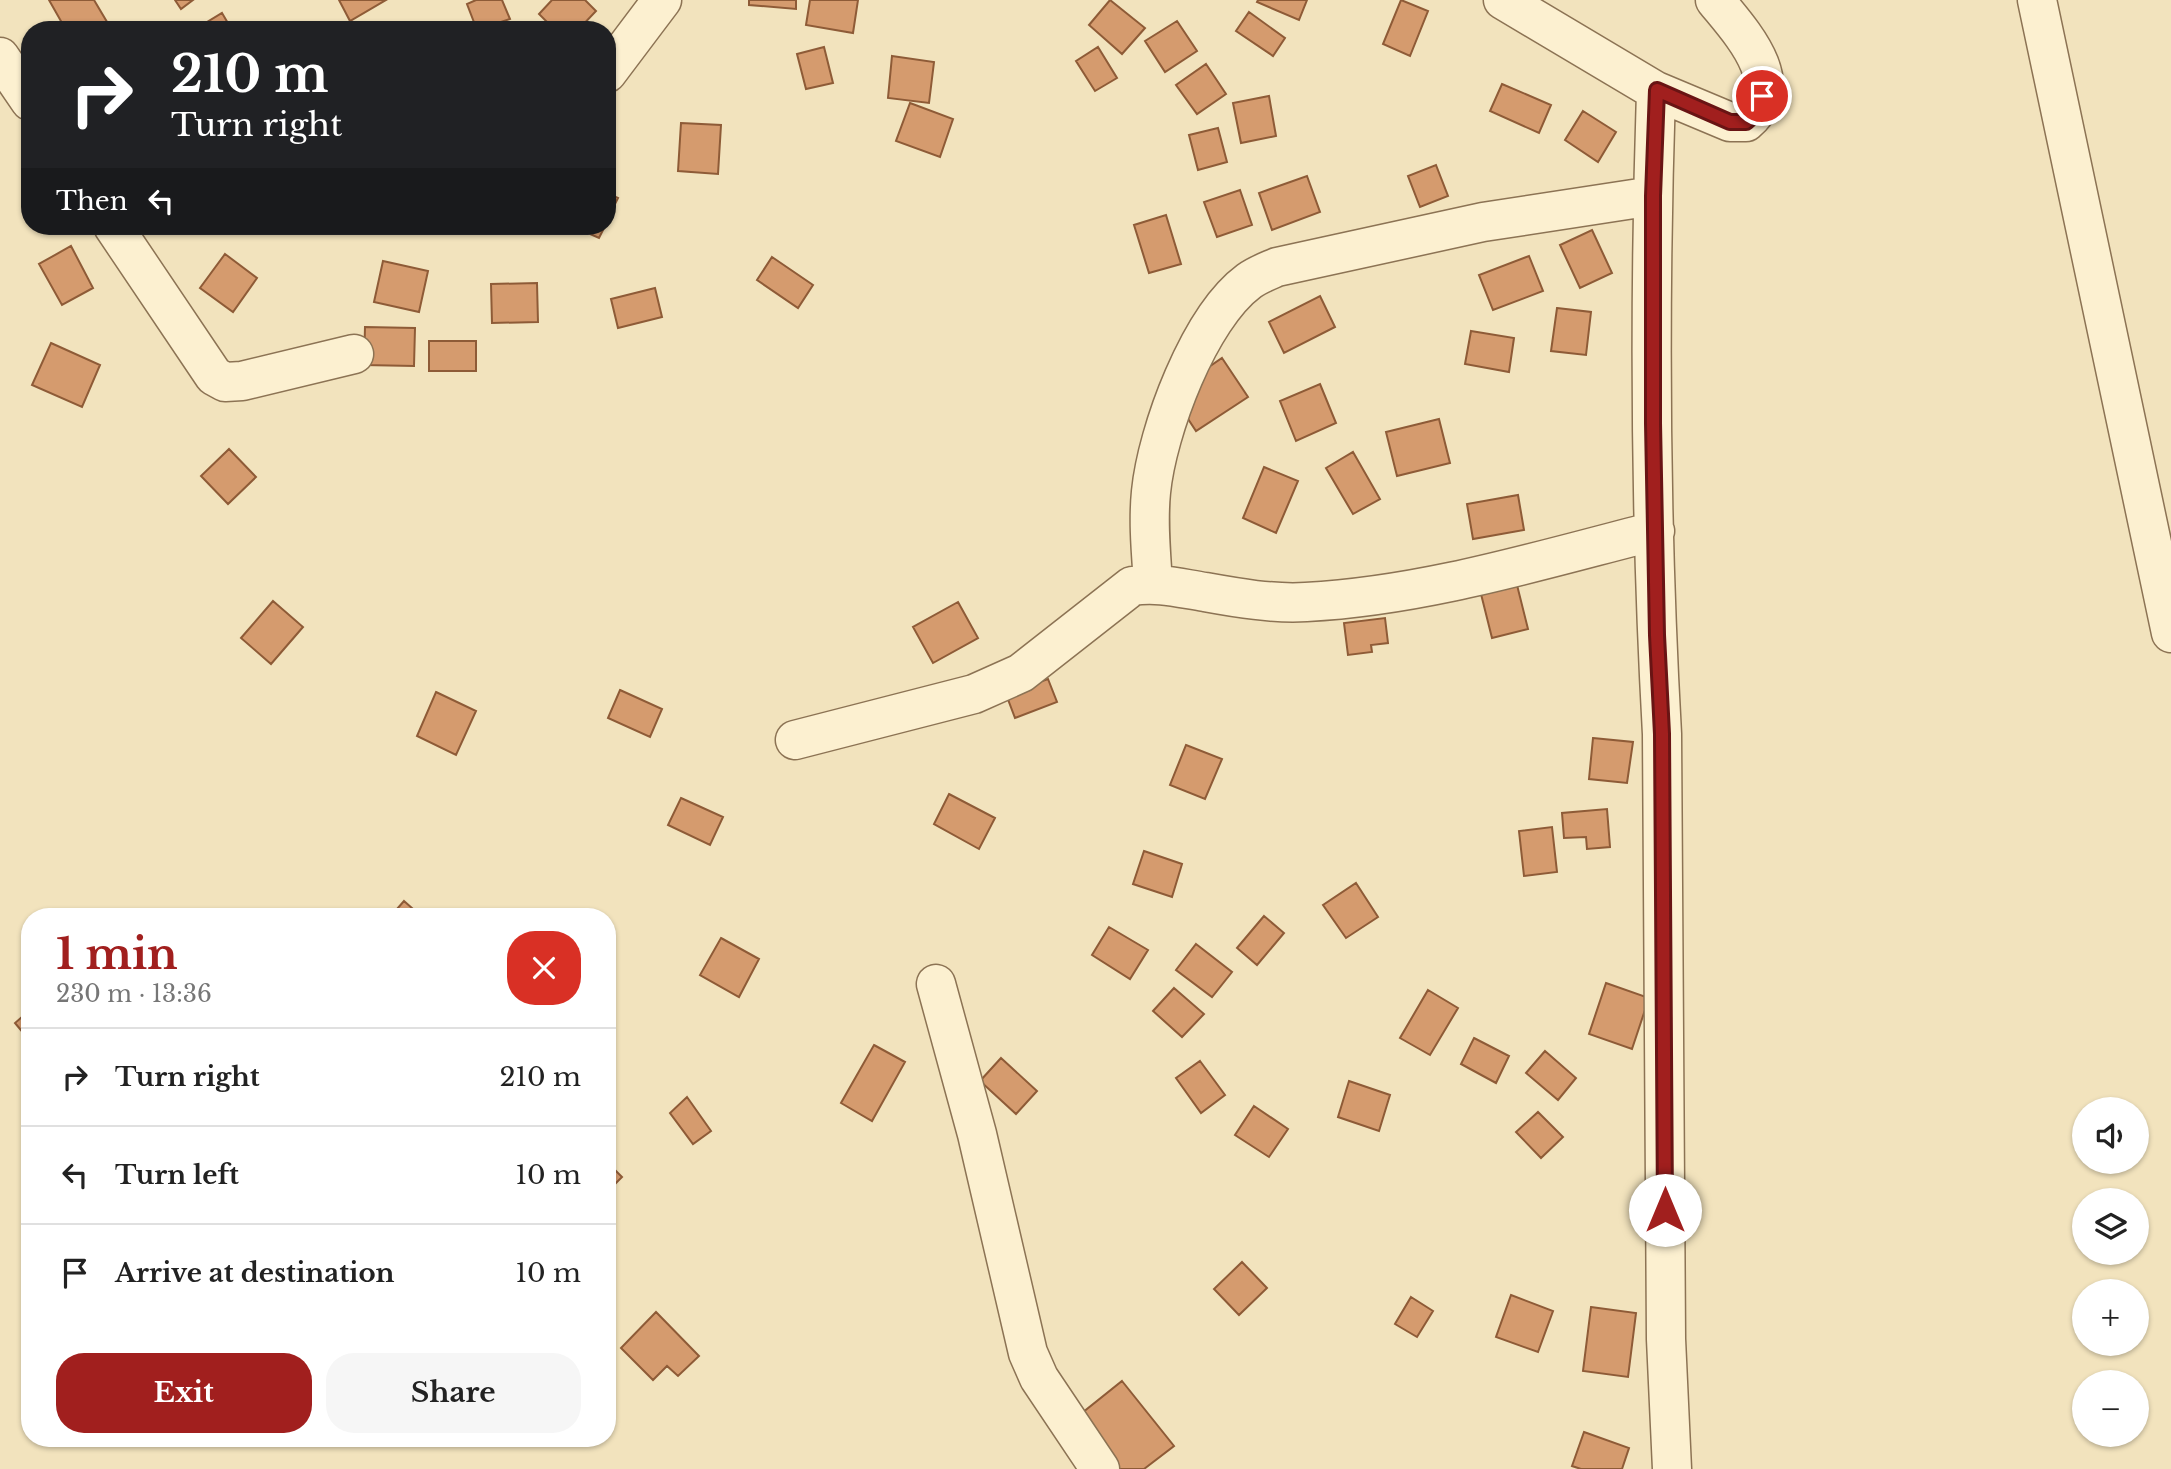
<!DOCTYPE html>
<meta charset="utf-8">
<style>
:root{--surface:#fff;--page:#f6f6f6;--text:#222;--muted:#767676;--line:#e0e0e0;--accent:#a11f1e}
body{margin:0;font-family:"Libre Baskerville",serif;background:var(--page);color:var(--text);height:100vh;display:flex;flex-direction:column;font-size:26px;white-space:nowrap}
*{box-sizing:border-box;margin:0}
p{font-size:23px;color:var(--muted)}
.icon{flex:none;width:38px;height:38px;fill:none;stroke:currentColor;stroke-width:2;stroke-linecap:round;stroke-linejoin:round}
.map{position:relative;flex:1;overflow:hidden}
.side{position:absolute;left:21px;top:908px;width:595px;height:539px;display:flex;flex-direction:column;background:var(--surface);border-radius:28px;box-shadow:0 2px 5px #0004}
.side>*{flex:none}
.guide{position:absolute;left:21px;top:21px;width:595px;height:214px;border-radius:28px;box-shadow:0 2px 5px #0004;background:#202124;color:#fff;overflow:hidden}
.buttons{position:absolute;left:2072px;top:1097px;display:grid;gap:14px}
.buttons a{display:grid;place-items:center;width:77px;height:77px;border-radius:50%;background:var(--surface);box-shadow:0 2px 5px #0004;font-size:35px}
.pin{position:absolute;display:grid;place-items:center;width:60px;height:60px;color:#fff;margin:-30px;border:4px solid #fff;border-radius:50%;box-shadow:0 2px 7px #0007}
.me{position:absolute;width:77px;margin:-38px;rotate:0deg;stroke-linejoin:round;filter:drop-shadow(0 0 5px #0008)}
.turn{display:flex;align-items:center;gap:24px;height:147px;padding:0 35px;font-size:32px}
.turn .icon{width:91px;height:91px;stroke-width:2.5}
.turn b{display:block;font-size:49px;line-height:60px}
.then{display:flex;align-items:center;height:66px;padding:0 35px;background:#0003;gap:14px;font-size:26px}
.round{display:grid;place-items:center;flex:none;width:74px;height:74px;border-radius:28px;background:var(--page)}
.headline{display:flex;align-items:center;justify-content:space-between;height:119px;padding:0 35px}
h1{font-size:42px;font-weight:800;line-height:52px;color:var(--accent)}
.button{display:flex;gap:14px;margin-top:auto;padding:14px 35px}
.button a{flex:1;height:80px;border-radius:28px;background:var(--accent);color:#fff;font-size:28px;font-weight:800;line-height:80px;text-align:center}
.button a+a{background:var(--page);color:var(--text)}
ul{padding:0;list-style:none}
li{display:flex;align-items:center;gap:21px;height:98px;padding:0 35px;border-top:2px solid var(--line)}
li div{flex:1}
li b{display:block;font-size:26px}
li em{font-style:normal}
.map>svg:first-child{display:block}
</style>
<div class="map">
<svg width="2171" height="1469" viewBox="0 0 2171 1469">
<rect width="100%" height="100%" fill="#f2e3bd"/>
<path fill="#d59b6e" stroke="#8e5b37" stroke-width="2" d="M 49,0 L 94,0 L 110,27 L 105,30 L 66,30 Z
M 175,0 L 193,0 L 181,9 Z
M 339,0 L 386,0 L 350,21 Z
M 476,0 L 502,0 L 510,19 L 477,30 L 467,4 Z
M 552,0 L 585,0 L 596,11 L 578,30 L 555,30 L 539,14 Z
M 749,0 L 796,0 L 796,9 L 749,5 Z
M 810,0 L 858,0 L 853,33 L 806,25 Z
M 1110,0 L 1145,28 L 1122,54 L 1089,25 Z
M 1258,0 L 1307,0 L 1299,20 L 1257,2 Z
M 1401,0 L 1428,11 L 1410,56 L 1383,44 Z
M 1249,12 L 1285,38 L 1273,56 L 1236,31 Z
M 222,13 L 232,30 L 194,30 Z
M 1177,21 L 1197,51 L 1165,72 L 1145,41 Z
M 824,47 L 833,83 L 806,89 L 797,54 Z
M 1098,47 L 1117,78 L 1095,91 L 1076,61 Z
M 892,56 L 934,62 L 929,103 L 888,98 Z
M 1206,64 L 1226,94 L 1197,114 L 1176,85 Z
M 1502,84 L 1551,105 L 1539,133 L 1490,111 Z
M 1269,96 L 1276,136 L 1241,143 L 1233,103 Z
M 910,103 L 953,119 L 940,157 L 896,141 Z
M 1583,111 L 1616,132 L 1598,162 L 1565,140 Z
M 681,123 L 721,125 L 718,174 L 678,171 Z
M 1218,128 L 1227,162 L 1198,170 L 1189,135 Z
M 1436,165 L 1448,196 L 1420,207 L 1408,176 Z
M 1307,176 L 1320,212 L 1272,230 L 1259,193 Z
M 1240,190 L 1252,225 L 1217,237 L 1204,202 Z
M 607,193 L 618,198 L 607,220 Z
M 1166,215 L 1181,264 L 1149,273 L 1134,225 Z
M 572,226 L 605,226 L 599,238 Z
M 1592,230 L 1612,273 L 1580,288 L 1560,245 Z
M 71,246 L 93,288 L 62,305 L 39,264 Z
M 225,254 L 257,278 L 233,312 L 200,288 Z
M 1529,256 L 1543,291 L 1493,310 L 1479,275 Z
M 772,257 L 813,285 L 798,308 L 757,280 Z
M 383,261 L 428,271 L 419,312 L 374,302 Z
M 537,283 L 538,322 L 492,323 L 491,284 Z
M 655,288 L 662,317 L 618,328 L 611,299 Z
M 1320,296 L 1335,327 L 1284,353 L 1269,322 Z
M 1557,308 L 1591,312 L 1586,355 L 1551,351 Z
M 365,327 L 415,328 L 414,366 L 364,365 Z
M 1471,331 L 1514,338 L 1509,372 L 1465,364 Z
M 429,341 L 476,341 L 476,371 L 429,371 Z
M 51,343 L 100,365 L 82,407 L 32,385 Z
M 1222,358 L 1248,397 L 1196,431 L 1171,393 Z
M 1320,384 L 1336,423 L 1296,441 L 1280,401 Z
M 1439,419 L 1450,463 L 1397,476 L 1386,432 Z
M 229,449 L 256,477 L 228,504 L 201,476 Z
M 1353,452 L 1380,499 L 1353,514 L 1326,468 Z
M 1264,467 L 1298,481 L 1276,533 L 1243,518 Z
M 1518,495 L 1524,530 L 1473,539 L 1467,504 Z
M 1516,581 L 1528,629 L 1492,638 L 1480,590 Z
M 273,601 L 303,627 L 271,664 L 241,638 Z
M 958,602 L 978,638 L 933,663 L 913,627 Z
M 1385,618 L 1388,643 L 1371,645 L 1372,652 L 1348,655 L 1344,623 Z
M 1048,679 L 1057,702 L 1015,718 L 1006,694 Z
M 620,690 L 662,709 L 650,737 L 608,718 Z
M 436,692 L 476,711 L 456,755 L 417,736 Z
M 1593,738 L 1633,742 L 1627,783 L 1589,779 Z
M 1186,745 L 1222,759 L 1205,799 L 1170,785 Z
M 949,794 L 995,818 L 979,849 L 934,824 Z
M 681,798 L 723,817 L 710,845 L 668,825 Z
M 1607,809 L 1610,847 L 1587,849 L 1586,837 L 1564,838 L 1562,813 Z
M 1552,827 L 1557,872 L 1524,876 L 1519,831 Z
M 1144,851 L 1182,864 L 1172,897 L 1133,884 Z
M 1356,883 L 1378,917 L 1346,938 L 1323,905 Z
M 404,901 L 422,917 L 390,917 Z
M 1264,916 L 1284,933 L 1257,965 L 1237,948 Z
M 1109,927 L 1148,950 L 1130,979 L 1092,955 Z
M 721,938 L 759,959 L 739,997 L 700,975 Z
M 1196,944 L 1232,972 L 1212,997 L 1176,970 Z
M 1606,983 L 1649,998 L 1632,1049 L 1589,1034 Z
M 1174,988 L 1204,1014 L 1182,1037 L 1153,1011 Z
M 1428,990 L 1458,1008 L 1430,1055 L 1400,1038 Z
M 30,1010 L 30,1041 L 15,1023 Z
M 1474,1038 L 1509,1056 L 1496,1083 L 1461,1064 Z
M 874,1045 L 905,1062 L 872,1121 L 841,1103 Z
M 1545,1051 L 1576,1078 L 1558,1100 L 1526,1073 Z
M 1001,1058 L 1037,1091 L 1016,1114 L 980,1081 Z
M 1200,1061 L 1225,1095 L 1201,1113 L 1176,1078 Z
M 1349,1081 L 1390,1095 L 1379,1131 L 1338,1117 Z
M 687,1097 L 711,1131 L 693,1144 L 670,1113 Z
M 1254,1106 L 1288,1129 L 1269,1157 L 1235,1135 Z
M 1538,1112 L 1563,1137 L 1541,1158 L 1516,1132 Z
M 607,1162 L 622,1177 L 607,1192 Z
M 1242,1262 L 1267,1288 L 1239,1315 L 1214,1289 Z
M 1511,1295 L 1553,1311 L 1538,1352 L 1496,1337 Z
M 1411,1297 L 1433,1311 L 1417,1337 L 1395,1324 Z
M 1591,1307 L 1636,1313 L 1628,1377 L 1583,1371 Z
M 656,1312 L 699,1356 L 678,1376 L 667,1366 L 653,1380 L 621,1348 Z
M 1122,1381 L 1174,1446 L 1144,1469 L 1117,1469 L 1077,1417 Z
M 1584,1432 L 1629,1448 L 1622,1469 L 1581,1469 L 1572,1466 Z"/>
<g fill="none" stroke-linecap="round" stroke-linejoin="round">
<defs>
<path id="minor" d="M 1503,0 L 1656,91 L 1730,122 L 1746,122 C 1791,84 1741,32 1715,0
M 2037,0 L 2171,633
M 0,57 L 30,101
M 607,73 L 662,0
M 1656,91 C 1649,305 1650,520 1662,734 L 1666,1339 L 1672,1469
M 113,226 L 214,376 L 225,382 L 242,381 L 354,354
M 1153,583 C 1151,553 1148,522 1151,492 C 1157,431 1199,318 1249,281 C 1257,275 1268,271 1277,267 L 1483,222 L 1653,196
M 795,740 L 974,694 L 1021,673 L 1132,586 C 1158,582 1179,588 1205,592 C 1238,598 1273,604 1306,602 C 1424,596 1541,560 1655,531
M 936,984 L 977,1134 L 1028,1353 L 1039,1378 L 1100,1469"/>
</defs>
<use href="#minor" stroke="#8c7354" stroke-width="41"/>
<use href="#minor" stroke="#fcf0d0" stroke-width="38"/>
</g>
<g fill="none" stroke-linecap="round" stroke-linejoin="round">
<defs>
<path id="route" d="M 1665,1210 L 1662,734 L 1657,635 L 1653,423 L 1653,196 L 1657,90 L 1730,122 L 1746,122 L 1755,114 L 1762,96"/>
</defs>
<use href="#route" stroke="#691414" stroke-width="18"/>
<use href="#route" stroke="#a11f1e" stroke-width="12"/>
</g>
</svg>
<div class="buttons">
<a><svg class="icon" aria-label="sound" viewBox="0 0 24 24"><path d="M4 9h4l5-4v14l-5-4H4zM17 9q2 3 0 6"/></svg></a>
<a><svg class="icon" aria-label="layers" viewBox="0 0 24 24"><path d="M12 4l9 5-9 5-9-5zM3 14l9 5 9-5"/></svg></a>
<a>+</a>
<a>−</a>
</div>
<div class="pin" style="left:1762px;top:96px;background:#d93025"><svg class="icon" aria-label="arrive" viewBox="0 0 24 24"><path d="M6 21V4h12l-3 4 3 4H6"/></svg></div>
<svg class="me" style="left:1665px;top:1210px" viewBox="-20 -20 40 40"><circle r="19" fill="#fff"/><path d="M0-13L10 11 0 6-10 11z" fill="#a11f1e"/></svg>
<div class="guide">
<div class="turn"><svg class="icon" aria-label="right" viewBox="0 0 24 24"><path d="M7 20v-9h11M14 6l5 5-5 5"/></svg><div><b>210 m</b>Turn right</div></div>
<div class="then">Then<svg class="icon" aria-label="left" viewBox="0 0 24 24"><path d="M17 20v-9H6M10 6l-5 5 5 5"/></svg></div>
</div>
<section class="side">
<div class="headline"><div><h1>1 min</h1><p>230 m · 13:36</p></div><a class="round" style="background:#d93025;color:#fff"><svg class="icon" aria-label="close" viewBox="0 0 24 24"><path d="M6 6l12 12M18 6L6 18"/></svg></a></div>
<ul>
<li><svg class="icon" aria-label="right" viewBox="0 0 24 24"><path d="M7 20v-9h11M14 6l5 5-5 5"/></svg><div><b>Turn right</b></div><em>210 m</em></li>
<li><svg class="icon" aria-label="left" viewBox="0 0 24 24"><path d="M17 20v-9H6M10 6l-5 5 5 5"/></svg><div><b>Turn left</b></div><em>10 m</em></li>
<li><svg class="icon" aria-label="arrive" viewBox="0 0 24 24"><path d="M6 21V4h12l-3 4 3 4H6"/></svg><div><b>Arrive at destination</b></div><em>10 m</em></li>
</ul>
<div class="button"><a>Exit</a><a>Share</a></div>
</section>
</div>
